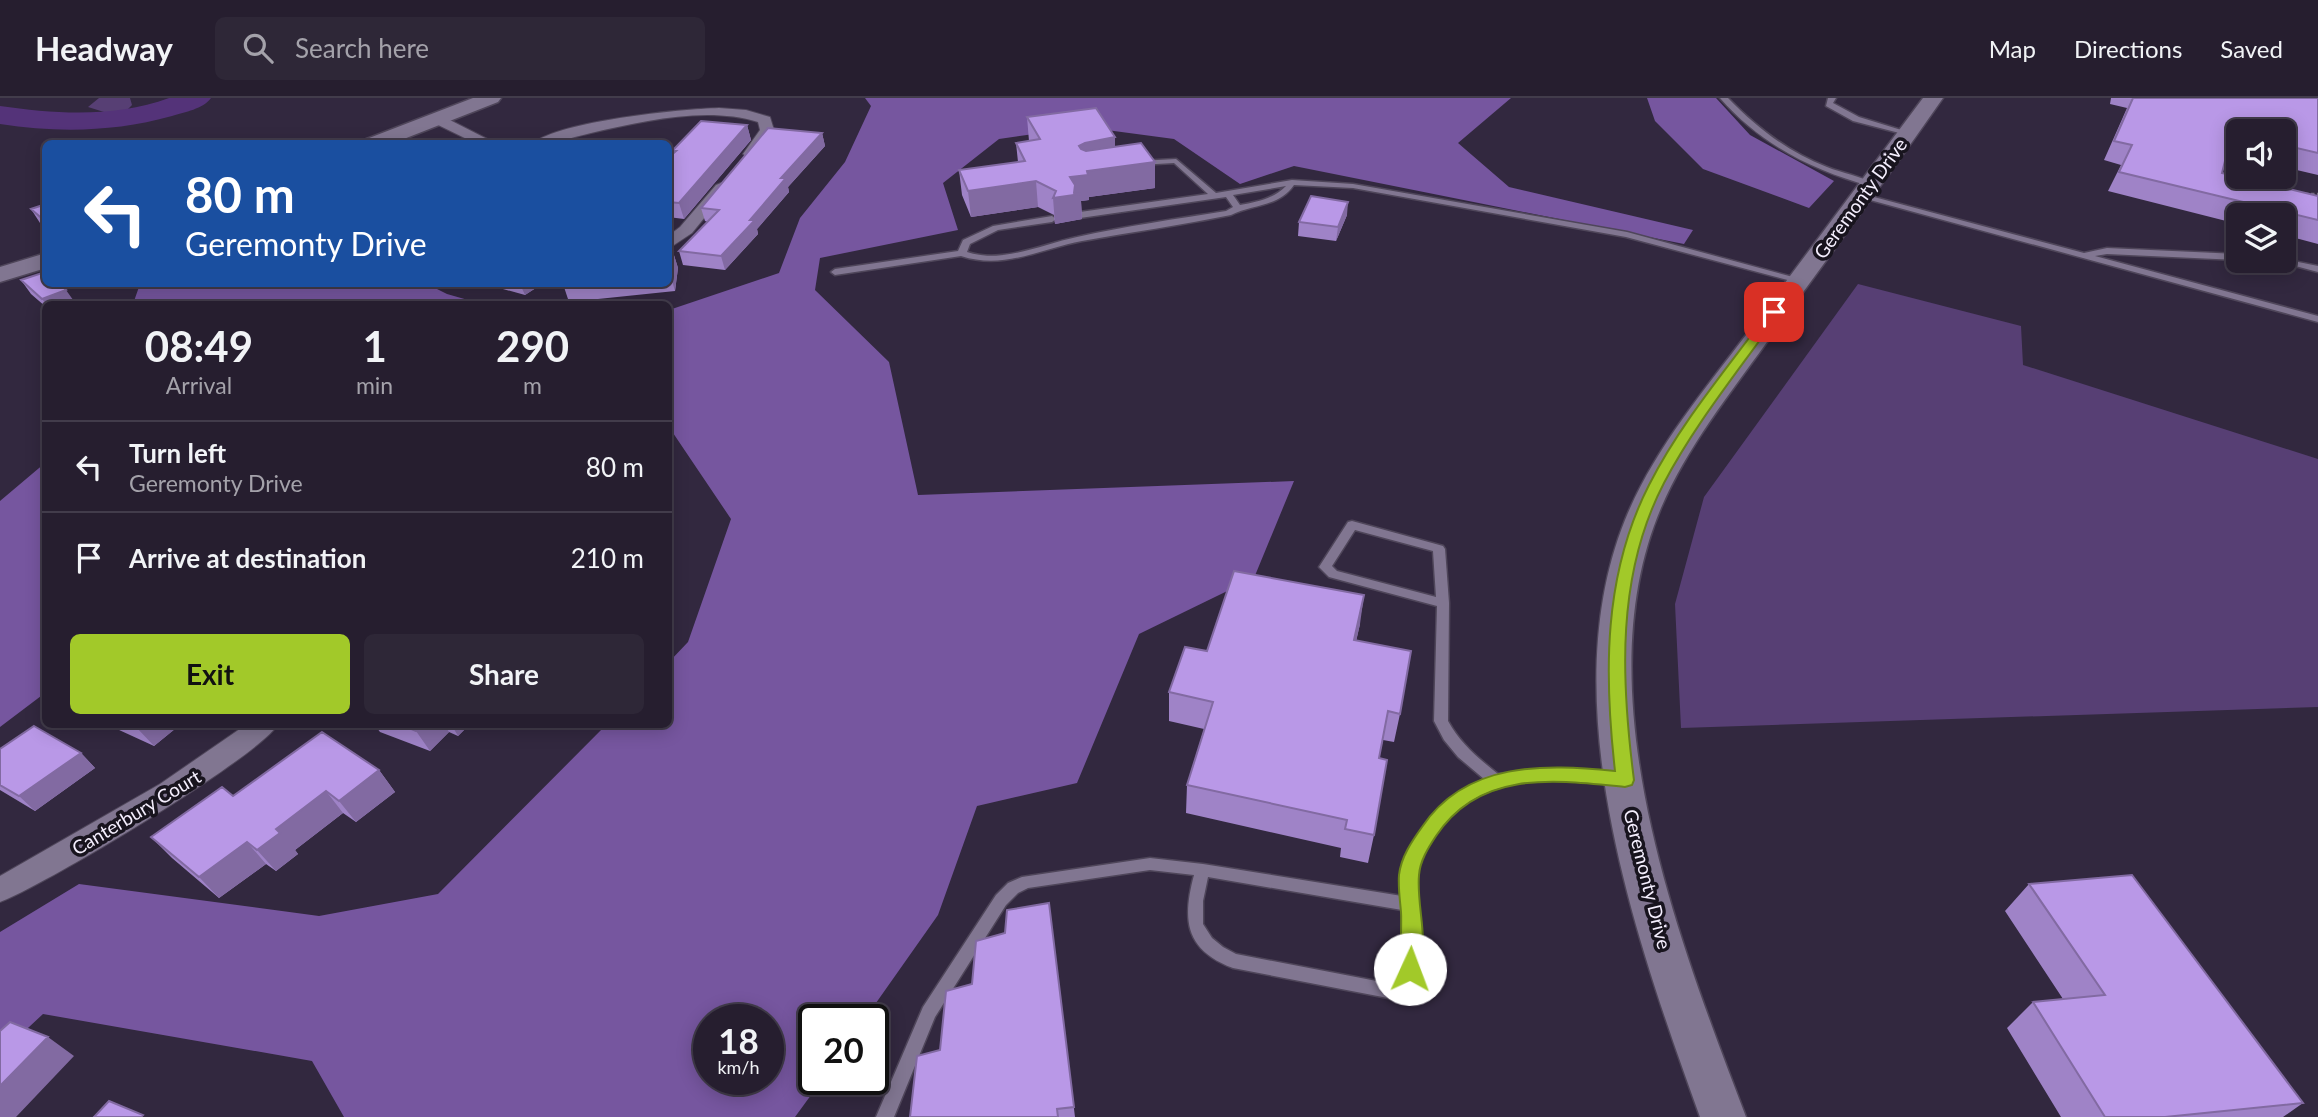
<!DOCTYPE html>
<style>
:root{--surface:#261e2f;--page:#2e2737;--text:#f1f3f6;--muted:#a4a2aa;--line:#423c4b;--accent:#a2c929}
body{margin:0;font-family:Lato,sans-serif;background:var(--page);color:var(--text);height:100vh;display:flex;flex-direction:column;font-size:26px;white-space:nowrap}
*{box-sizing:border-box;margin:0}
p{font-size:23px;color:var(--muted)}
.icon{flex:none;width:38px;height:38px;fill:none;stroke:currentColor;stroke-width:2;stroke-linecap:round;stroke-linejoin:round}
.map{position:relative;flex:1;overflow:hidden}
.details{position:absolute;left:42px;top:203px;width:630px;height:427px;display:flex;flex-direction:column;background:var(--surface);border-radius:10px;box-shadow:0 4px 18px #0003,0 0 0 2px var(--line)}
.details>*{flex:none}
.hud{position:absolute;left:42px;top:42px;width:630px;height:147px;border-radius:10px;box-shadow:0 4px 18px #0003,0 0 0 2px var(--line);background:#1a4fa0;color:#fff;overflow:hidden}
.buttons{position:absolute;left:2226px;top:21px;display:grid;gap:14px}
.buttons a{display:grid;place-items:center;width:70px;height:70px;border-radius:10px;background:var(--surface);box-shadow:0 4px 18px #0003,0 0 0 2px var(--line);font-size:35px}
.speed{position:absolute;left:693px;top:906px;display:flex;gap:14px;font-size:35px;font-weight:700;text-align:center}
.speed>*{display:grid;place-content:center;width:91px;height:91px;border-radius:50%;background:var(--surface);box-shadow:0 4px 18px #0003,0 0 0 2px var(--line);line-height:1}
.speed small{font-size:18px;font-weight:400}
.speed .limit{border:4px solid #111;border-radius:10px;background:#fff;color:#111}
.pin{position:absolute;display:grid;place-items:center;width:60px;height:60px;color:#fff;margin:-30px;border-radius:14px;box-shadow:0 4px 10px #0006}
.me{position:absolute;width:77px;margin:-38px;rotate:2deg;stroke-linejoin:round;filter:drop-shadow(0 0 5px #0008)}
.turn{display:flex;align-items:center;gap:24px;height:147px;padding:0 28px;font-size:32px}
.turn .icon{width:91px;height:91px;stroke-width:2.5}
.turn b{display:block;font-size:49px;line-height:60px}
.eta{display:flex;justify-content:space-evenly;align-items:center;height:119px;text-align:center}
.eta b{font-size:42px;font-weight:700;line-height:49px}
.button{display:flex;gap:14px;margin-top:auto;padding:14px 28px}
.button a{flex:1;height:80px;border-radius:10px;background:var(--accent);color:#111;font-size:28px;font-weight:700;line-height:80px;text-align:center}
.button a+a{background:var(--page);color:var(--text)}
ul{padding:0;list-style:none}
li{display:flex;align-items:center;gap:21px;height:91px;padding:0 28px;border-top:2px solid var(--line)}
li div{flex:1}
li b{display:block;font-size:26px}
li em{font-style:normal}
header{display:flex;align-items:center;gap:42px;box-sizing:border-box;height:98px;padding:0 35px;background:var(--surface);border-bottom:2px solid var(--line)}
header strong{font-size:33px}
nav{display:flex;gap:38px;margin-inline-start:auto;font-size:24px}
.search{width:490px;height:63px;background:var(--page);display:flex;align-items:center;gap:18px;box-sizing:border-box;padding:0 24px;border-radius:10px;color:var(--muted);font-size:26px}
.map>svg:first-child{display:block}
</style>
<header>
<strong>Headway</strong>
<div class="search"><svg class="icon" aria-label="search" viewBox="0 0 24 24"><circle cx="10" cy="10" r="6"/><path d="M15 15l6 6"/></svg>Search here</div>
<nav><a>Map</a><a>Directions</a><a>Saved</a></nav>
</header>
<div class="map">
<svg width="2318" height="1019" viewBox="0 0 2318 1019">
<rect width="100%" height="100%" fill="#32283f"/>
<path fill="#573f74" d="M 99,0 L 130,0 L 132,7 L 120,19 L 88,9 Z
M 1858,186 L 2021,228 L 2023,267 L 2318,361 L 2318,609 L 1681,630 L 1675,506 L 1704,399 Z"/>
<path fill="#76569f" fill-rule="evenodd" d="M 865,0 L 1511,0 L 1458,45 L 1509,89 L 1693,132 L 1684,146 L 1294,68 L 1240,86 L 1174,41 L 1084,29 L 999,41 L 943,85 L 958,132 L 820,160 L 815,192 L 889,264 L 918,397 L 1294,383 L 1254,480 L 1139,536 L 1077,685 L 977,708 L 938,817 L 864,922 L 814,922 L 814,982 L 822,982 L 795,1019 L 344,1019 L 312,963 L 43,916 L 0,956 L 0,834 L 79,786 L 319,818 L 438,796 L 606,627 L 668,626 L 669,564 L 688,544 L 731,421 L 669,329 L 669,212 L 779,175 L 800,120 L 845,64 L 871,8 ZM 709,922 L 768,922 L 768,982 L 709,982 Z
M 1647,0 L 1716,0 L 1750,37 L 1834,83 L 1809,110 L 1703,71 L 1655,23 Z
M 140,186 L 427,186 L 447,196 L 482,206 L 133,206 Z
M 45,365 L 45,595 L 0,629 L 0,403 Z"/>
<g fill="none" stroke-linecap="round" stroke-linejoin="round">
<path fill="#543379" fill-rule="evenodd" d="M 169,0 L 211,0 C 203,11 185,14 172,18 C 114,34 59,35 0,26 L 0,8 C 56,16 115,20 169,0 Z"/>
<defs>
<path id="lane" d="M 1720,0 L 1728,0 C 1757,30 1788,54 1827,69 C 1842,75 1861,78 1874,86 L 1870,88 C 1812,72 1760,46 1720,0 Z
M 1828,0 L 1836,0 L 1833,5 L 1859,19 L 1911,35 L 1907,37 L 1853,23 L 1826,8 Z
M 1176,61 L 1216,95 L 1292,82 L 1353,86 L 1627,134 L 1804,182 L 1799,185 L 1626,139 L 1353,90 L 1294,87 C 1279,109 1253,106 1231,117 C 1182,127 1132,134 1082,143 C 1040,151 1004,172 961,158 L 835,177 L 831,174 L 835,171 L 958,153 L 963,142 L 993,128 L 1052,118 L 1056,121 L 1052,124 L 998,132 L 970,146 L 967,154 C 1003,166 1042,146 1077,139 C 1126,128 1176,121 1226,113 L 1233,109 L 1226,99 L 1080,120 L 1076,117 L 1080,114 L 1208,96 L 1174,65 L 1139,67 L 1135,65 L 1139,63 ZM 1286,88 C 1273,101 1257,104 1240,107 L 1233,97 Z
M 1859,95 L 2084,155 L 2107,150 L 2238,156 L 2238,162 L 2107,156 L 2095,158 L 2318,218 L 2318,224 L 1859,99 Z
M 2284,161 L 2318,168 L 2318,174 L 2276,163 L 2284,163 Z
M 1352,423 L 1443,448 L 1445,451 L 1449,505 L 1448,623 C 1460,645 1478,660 1498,676 C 1539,670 1580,672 1622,675 L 1627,677 L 1629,681 L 1627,685 L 1622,687 C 1588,684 1530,678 1498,687 C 1484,691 1469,703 1457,712 C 1438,727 1424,746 1419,770 C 1410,814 1441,880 1388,900 L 1233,870 C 1185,852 1182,822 1194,777 L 1150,772 L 1028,790 L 1018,795 L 1006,807 L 935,919 L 894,1019 L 876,1019 L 923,909 L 996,797 L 1008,785 L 1022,779 L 1150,760 L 1203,766 L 1402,798 C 1403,739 1434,708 1484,681 L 1458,659 L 1444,642 L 1434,623 L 1437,508 L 1329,479 L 1319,469 L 1348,424 ZM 1355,432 L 1433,453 L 1436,499 L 1337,473 L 1332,468 ZM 1208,779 L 1402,812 C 1403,839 1414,868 1387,885 L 1236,856 L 1223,849 L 1212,840 L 1203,826 L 1203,803 Z"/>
<path id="street" d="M 719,10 L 746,12 L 770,19 L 774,32 L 755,59 L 750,60 L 743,56 L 760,32 L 758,24 C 707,8 643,23 591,35 C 570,40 553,46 532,46 C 559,23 681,11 719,10 Z
M 432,18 L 442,18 L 497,46 L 477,46 L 432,24 Z
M 721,85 L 726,87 L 726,93 L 692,135 L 668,151 L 668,138 L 680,129 L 716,87 Z
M 247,626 L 278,626 C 262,657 40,790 0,804 L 0,778 L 160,686 Z"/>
<path id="secondary" d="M 473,0 L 501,0 L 498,4 L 391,46 L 361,46 L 364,42 Z
M 1923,0 L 1943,0 C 1886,82 1826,162 1767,244 C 1729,297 1687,349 1661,410 C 1582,595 1679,843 1746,1019 L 1700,1019 C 1637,844 1551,605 1625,422 C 1653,353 1702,295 1746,237 C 1805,158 1864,79 1923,0 Z
M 46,155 L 46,170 L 0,184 L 0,169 Z"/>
</defs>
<use href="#lane" stroke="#4f465a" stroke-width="3"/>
<use href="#street" stroke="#4f465a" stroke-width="2"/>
<use href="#secondary" stroke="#4f465a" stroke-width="3"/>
<path stroke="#776e82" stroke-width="2.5" stroke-dasharray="3.5 2.5" stroke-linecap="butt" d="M 2305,96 L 2318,96"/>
<use href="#lane" fill="#817691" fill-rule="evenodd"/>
<use href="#street" fill="#817691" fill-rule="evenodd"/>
<use href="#secondary" fill="#817691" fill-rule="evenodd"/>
</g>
<path fill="#9f83c7" d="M 2111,0 L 2318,0 L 2318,77 L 2284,69 L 2284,33 L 2238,33 L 2238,59 L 2227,56 L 2222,75 L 2318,98 L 2318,146 L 2284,137 L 2284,117 L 2238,117 L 2238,126 L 2108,93 L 2121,67 L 2104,62 L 2127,10 L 2110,6 Z
M 1027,19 L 1115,49 L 1155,64 L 1155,90 L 1089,99 L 1089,102 L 1081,103 L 1082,121 L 1055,126 L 1054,117 L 1038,109 L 971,119 L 962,97 L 959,72 L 1018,64 L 1016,45 L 1029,43 Z
M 747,27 L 751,42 L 684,121 L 668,119 L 668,60 L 673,56 L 672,53 Z
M 822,35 L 825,48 L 788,89 L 789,94 L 757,131 L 758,136 L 725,172 L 683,167 L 679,153 L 708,124 L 705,123 L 701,110 Z
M 46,106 L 46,129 L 40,125 L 31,111 Z
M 1347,117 L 1336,143 L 1298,138 L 1299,124 Z
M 668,154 L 673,154 L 678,170 L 675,193 L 569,204 L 563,186 L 668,186 Z
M 21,182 L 76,206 L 46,206 L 46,209 L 31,196 Z
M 485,186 L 542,186 L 525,197 Z
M 1360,526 L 1356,543 L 1400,616 L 1394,644 L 1383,642 L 1379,660 L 1374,737 L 1368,765 L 1340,759 L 1341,750 L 1186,715 L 1187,687 L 1204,631 L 1169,623 L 1169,594 L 1207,553 Z
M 106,626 L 181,626 L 154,648 Z
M 374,626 L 470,626 L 458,638 L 449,634 L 430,653 L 380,634 Z
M 0,651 L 81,655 L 95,670 L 35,713 L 0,692 Z
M 379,672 L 395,694 L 356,724 L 343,715 L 295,752 L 298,756 L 276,773 L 266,766 L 219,800 L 172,760 L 151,739 L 233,698 Z
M 2029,786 L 2303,1005 L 2283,1019 L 2061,1019 L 2007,930 L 2033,904 L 2063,901 L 2005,813 Z
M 1049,805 L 1075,1019 L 910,1019 L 940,952 L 972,886 L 1005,835 Z"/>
<path fill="#826aa2" d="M 747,27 L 751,42 L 684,121 L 679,105 Z
M 822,35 L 825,48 L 788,89 L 789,94 L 757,131 L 758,136 L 725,172 L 721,158 L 750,122 L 781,80 Z
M 1115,39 L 1115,64 L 1086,70 L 1079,48 L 1085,45 Z
M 1155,64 L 1155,90 L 1089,99 L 1089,102 L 1081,103 L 1082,121 L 1055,126 L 1053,100 L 1070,79 L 1087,73 Z
M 1036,83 L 1038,109 L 971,119 L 968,93 Z
M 1348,104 L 1347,117 L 1336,143 L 1338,129 Z
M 673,154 L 678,170 L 675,193 L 670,176 Z
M 520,186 L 542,186 L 525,197 Z
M 66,192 L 76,206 L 46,206 L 42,201 Z
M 1364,497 L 1360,526 L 1350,571 L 1354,542 Z
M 141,626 L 181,626 L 154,648 L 137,630 Z
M 423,626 L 444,626 L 449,634 L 430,653 L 416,633 Z
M 451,626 L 470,626 L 458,638 Z
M 81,655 L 95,670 L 35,713 L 19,698 Z
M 379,672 L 395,694 L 356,724 L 339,703 Z
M 326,693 L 343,715 L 295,752 L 298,756 L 276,773 L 257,752 L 276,731 Z
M 247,744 L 266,766 L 219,800 L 199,779 Z
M 48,939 L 74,958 L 16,1019 L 0,1019 L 0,988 Z"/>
<path fill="#b998e7" stroke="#826aa2" stroke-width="2" d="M 2133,0 L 2318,0 L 2318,55 L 2284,47 L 2284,33 L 2238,33 L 2238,37 L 2232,35 L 2222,75 L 2318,98 L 2318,122 L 2119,74 L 2132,47 L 2114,43 Z
M 1096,10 L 1115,39 L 1085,45 L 1079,48 L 1081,51 L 1086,53 L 1141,45 L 1155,64 L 1087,73 L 1088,77 L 1070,79 L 1075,87 L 1074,95 L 1081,96 L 1053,100 L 1056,93 L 1036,83 L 968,93 L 959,72 L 1025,63 L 1016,45 L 1040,41 L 1027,19 Z
M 701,23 L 747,27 L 679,105 L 668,104 L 668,60 L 676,53 L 672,53 Z
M 768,30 L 822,35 L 781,80 L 786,80 L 750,122 L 755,122 L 721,158 L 679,153 L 719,112 L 701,110 Z
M 1311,98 L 1348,104 L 1338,129 L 1299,124 Z
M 46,106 L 46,124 L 31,111 Z
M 668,154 L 673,154 L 670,176 L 668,176 Z
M 45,174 L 46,186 L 59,186 L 66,192 L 42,201 L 21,182 Z
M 1234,473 L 1364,497 L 1354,542 L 1411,553 L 1400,616 L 1388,613 L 1379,660 L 1387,662 L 1374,737 L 1345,731 L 1347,722 L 1187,687 L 1213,604 L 1169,594 L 1185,549 L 1207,553 Z
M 130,626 L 141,626 L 137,630 Z
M 400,626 L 423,626 L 416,633 Z
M 34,628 L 81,655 L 19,698 L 0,687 L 0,651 Z
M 322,634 L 379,672 L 339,703 L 326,693 L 276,731 L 280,735 L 257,752 L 247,744 L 199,779 L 151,739 L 222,689 L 233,698 Z
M 2132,777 L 2303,1005 L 2165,1019 L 2105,1019 L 2033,904 L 2105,897 L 2029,786 Z
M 1049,805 L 1074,1009 L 1057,1011 L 1058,1019 L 910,1019 L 917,958 L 940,952 L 946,893 L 972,886 L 976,843 L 1005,835 L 1007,812 Z
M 10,924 L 48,939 L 0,988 L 0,933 Z
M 109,1003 L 143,1017 L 141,1019 L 94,1019 Z"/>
<path fill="#a2c929" stroke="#69831b" stroke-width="2" d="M 1770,212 L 1780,214 C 1741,270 1696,324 1664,385 C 1616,477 1621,582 1634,682 L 1632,687 L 1625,689 C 1556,682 1480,671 1436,738 C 1428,750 1420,763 1419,777 C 1416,809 1431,846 1417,877 L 1410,880 L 1403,877 C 1399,869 1402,828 1401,814 C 1400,802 1398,789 1399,777 C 1401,759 1412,743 1422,729 C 1466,663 1545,666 1615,673 C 1604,576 1603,477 1649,387 C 1681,324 1729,268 1770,212 Z"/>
<g text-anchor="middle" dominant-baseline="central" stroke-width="7" stroke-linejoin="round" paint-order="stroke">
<g font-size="19" fill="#f5effe" stroke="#18141e">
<text transform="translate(1860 100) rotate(-54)">Geremonty Drive</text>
<text transform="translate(136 714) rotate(-31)">Canterbury Court</text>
<text transform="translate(1648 781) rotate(76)">Geremonty Drive</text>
</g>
</g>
</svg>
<div class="buttons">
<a><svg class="icon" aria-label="sound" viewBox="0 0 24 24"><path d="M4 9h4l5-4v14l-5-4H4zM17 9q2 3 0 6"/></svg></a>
<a><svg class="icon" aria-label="layers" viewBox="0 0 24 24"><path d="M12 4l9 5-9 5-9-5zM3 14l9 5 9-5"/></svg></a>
</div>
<div class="speed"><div>18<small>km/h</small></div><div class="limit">20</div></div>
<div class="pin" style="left:1774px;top:214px;background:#d93025"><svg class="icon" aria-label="arrive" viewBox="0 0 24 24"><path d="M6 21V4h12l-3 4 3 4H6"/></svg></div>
<svg class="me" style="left:1410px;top:871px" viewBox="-20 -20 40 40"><circle r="19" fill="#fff"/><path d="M0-13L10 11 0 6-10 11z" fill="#a2c929"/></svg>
<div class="hud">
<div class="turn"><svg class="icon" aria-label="left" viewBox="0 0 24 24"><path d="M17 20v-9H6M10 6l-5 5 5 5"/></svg><div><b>80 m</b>Geremonty Drive</div></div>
</div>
<section class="details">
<div class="eta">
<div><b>08:49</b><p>Arrival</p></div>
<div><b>1</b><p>min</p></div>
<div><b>290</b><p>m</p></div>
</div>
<ul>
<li><svg class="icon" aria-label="left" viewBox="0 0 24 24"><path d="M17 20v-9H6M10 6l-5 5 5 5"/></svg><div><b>Turn left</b><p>Geremonty Drive</p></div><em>80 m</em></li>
<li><svg class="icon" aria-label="arrive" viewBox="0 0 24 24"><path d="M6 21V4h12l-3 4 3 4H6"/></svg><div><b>Arrive at destination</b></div><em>210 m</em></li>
</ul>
<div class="button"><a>Exit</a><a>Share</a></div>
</section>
</div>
